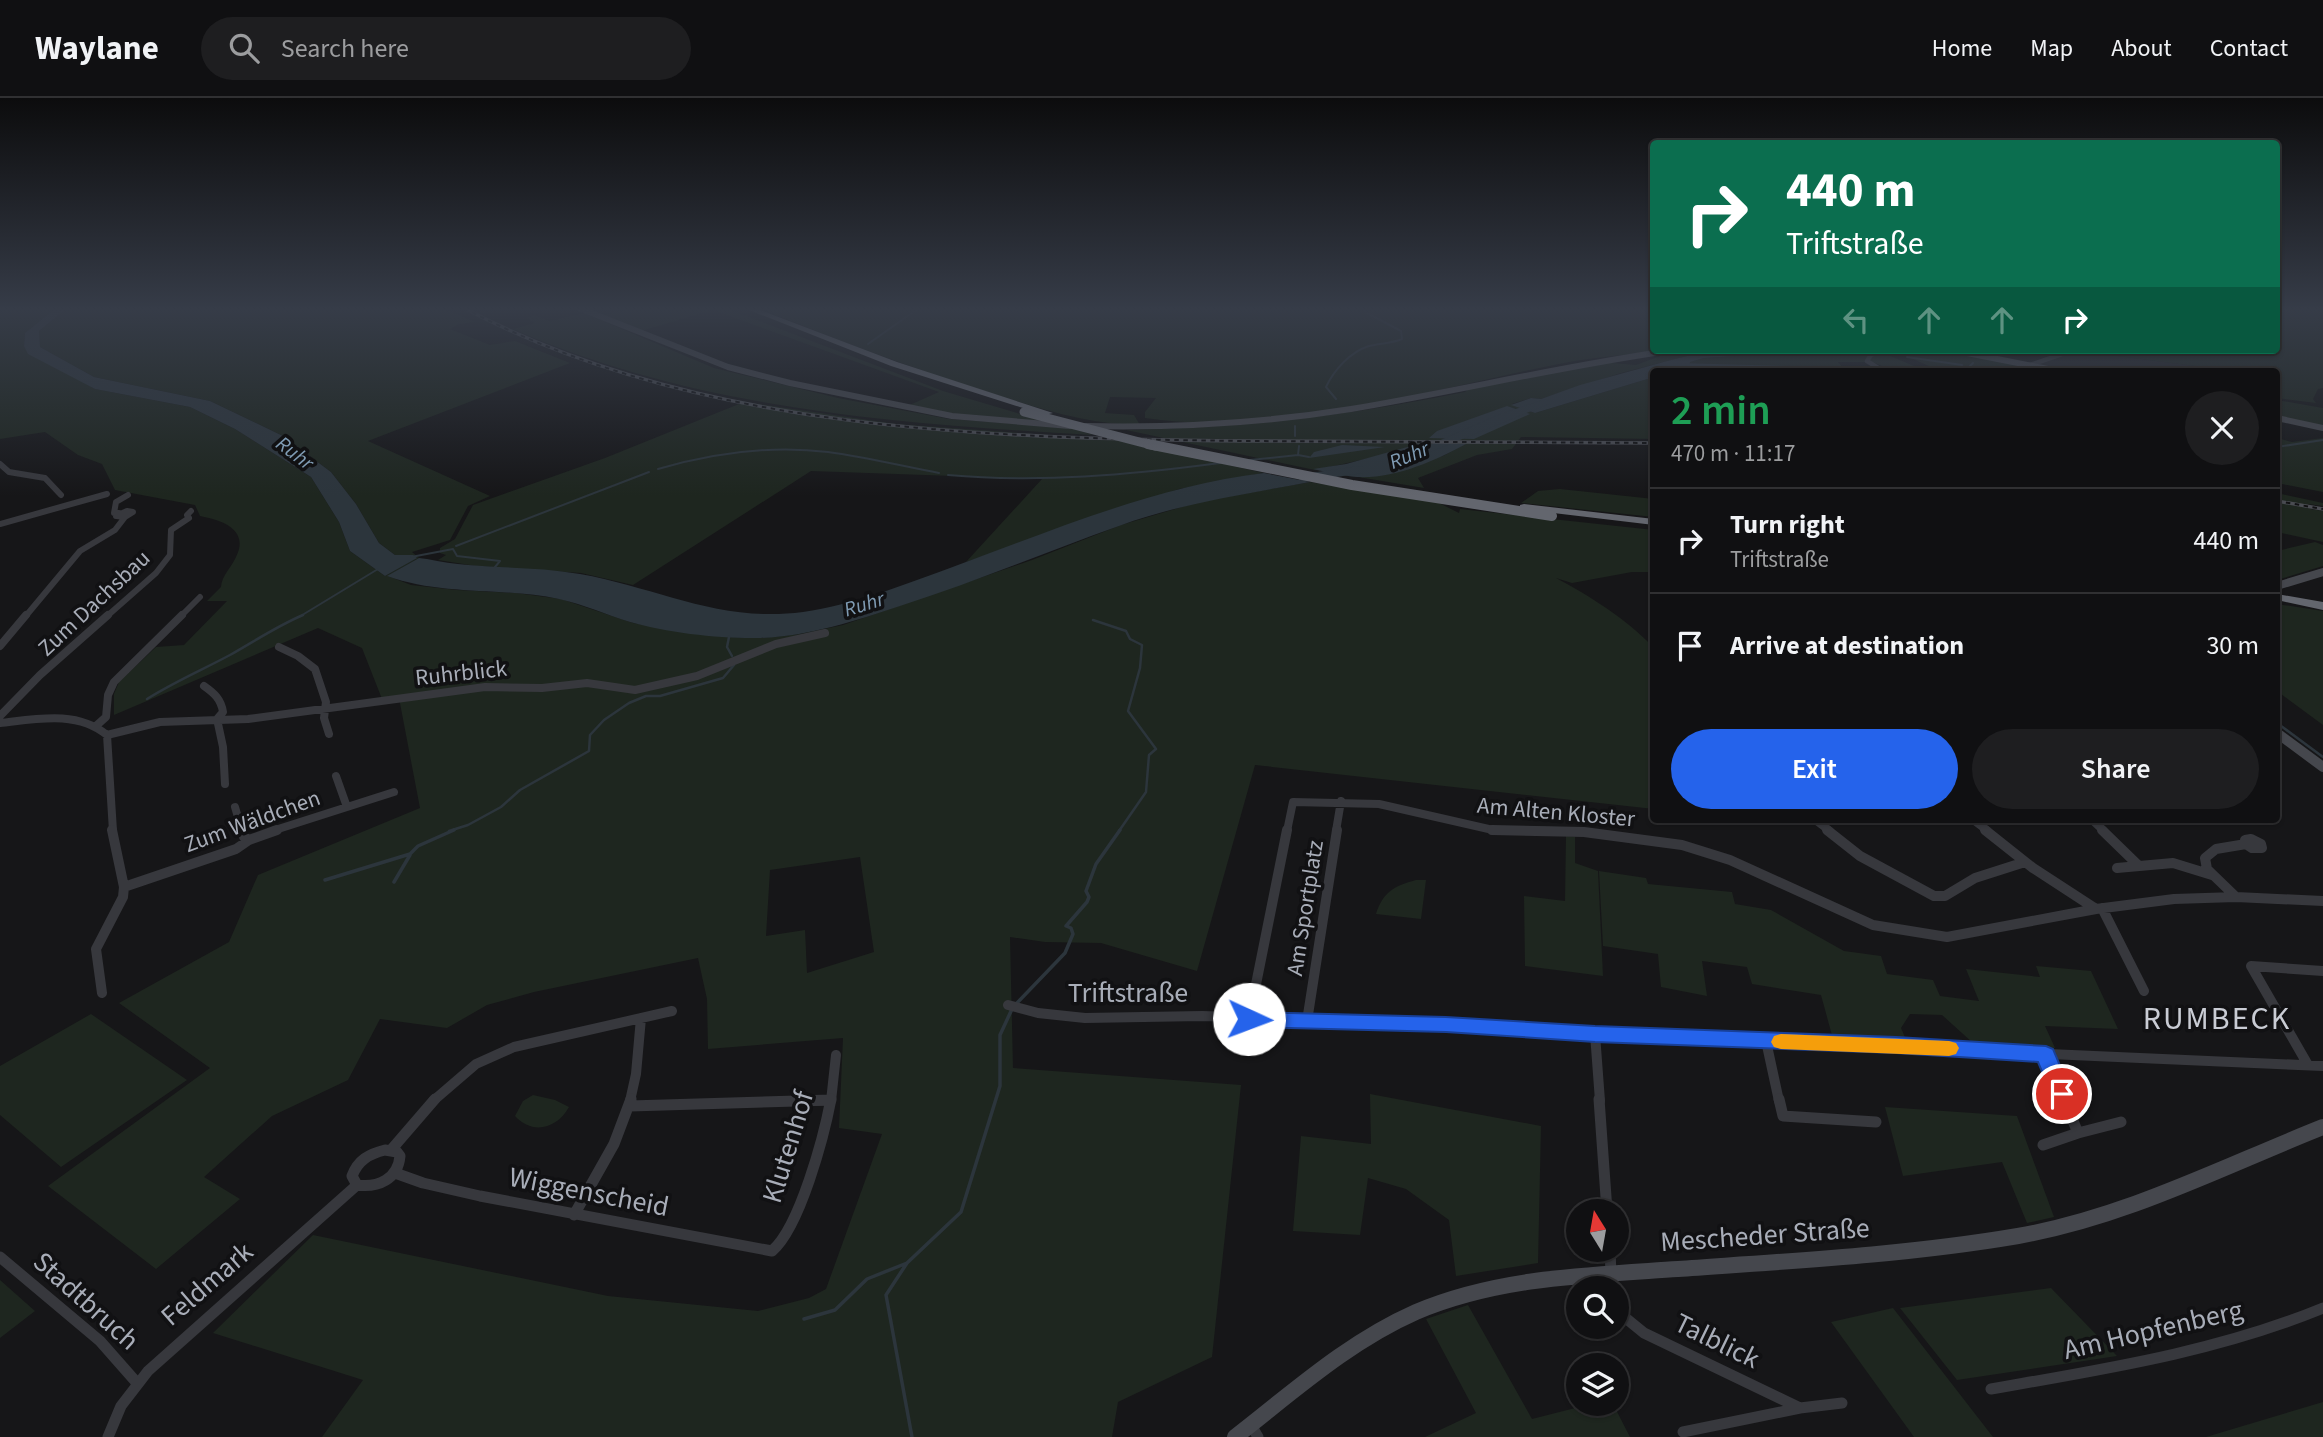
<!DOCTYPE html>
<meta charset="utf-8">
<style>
:root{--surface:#101012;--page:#1e1e20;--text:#f1f3f6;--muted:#9c9d9f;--line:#303032;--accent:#2563eb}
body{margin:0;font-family:"Source Sans 3",sans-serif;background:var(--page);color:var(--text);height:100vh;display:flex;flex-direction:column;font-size:26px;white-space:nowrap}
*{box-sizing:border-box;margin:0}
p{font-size:23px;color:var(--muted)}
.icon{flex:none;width:38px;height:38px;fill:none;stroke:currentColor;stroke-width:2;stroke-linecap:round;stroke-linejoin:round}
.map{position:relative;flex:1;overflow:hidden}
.sheet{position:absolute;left:1650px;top:270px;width:630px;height:455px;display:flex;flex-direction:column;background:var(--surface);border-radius:7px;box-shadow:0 2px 5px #0004,0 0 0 2px var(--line)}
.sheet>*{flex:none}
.banner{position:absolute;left:1650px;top:42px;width:630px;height:214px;border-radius:7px;box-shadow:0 2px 5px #0004,0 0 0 2px var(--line);background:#0b6e4f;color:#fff;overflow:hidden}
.needle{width:46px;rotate:349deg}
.tools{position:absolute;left:1566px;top:1101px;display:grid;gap:14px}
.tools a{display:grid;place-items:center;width:63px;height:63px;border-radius:50%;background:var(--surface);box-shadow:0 2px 5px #0004,0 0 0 2px var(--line);font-size:35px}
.pin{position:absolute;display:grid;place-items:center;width:60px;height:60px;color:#fff;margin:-30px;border:4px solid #fff;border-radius:50%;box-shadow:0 2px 7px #0007}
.me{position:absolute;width:77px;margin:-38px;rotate:92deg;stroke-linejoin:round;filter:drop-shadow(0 0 5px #0008)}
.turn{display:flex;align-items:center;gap:24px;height:147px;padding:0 21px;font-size:32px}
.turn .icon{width:91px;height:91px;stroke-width:2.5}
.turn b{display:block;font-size:49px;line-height:60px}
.lanes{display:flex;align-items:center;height:66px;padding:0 21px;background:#0003;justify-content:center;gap:35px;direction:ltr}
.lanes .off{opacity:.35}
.round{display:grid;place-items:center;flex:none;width:74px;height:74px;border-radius:37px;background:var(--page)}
.head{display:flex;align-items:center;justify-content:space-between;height:119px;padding:0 21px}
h1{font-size:42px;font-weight:600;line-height:52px;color:#1e9e55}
.button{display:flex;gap:14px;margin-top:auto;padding:14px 21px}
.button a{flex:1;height:80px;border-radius:42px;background:var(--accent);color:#fff;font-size:28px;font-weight:600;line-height:80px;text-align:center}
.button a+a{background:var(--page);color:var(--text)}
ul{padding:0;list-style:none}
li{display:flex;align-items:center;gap:21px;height:105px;padding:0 21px;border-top:2px solid var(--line)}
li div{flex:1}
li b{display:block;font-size:26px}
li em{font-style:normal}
header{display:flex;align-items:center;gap:42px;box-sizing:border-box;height:98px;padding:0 35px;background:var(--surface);border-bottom:2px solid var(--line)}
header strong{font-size:33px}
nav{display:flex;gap:38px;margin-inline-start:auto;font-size:24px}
.search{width:490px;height:63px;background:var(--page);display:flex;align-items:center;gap:18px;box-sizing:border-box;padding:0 24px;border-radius:38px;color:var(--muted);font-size:26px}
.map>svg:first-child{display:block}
</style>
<header>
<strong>Waylane</strong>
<div class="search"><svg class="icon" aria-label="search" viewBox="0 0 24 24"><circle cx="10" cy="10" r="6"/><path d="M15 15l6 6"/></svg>Search here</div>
<nav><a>Home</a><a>Map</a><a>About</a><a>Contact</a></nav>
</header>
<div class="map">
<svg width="2323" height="1339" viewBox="0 0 2323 1339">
<rect width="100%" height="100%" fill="#161618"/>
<path fill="#222225" d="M 2080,253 L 2203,269 L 2201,273 L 2067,273 L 2036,266 Z"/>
<path fill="#1e261f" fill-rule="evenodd" d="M 0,210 L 56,210 L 25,235 L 24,248 L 95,291 L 190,309 L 235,331 L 311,379 L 339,424 L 350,453 L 385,478 L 416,460 L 395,457 L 379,445 L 356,406 L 331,374 L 283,338 L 210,303 L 94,279 L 40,249 L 39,233 L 67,210 L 442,210 L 475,224 L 459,226 L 450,231 L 490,247 L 515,243 L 570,265 L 368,343 L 490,398 L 468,408 L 450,442 L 412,454 L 419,460 L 388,478 L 411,487 L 457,492 L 516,495 L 561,501 L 633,525 L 688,534 L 729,539 L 761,540 L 800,536 L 843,527 L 1032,462 L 1121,427 L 1202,403 L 1310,384 L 1439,405 L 1459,415 L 1460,411 L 1654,432 L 1654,474 L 1632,474 L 1572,485 L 1556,480 C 1590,498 1628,522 1654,550 L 1654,711 L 1255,667 L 1197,873 L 1101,845 L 1045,844 L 1010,839 L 1013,970 L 1241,987 L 1212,1259 L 1118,1304 L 1112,1339 L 322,1339 L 363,1282 L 213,1235 L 313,1137 L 608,1198 L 758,1213 L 809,1200 L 826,1191 L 882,1036 L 839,1030 L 843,940 L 708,951 L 707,901 L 698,860 L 534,894 L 487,907 L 447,930 L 380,921 L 348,982 L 272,1018 L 204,1079 L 240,1101 L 156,1171 L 48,1088 L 210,970 L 119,905 L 229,844 L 258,777 L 420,710 L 399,600 L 382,601 L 362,550 L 318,530 L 114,617 L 114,596 L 119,584 L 156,549 L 184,547 L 227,503 L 207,503 L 221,489 C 222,477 231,470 236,459 C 250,431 221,422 200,418 L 195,407 L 115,392 L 102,366 L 78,357 L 45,334 L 0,341 ZM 860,759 L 874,854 L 807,875 L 805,832 L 766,838 L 770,772 Z
M 633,210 L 725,210 L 943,293 L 1054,326 L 970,319 L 905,309 L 939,294 L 713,212 L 641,233 L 603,217 Z
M 758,210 L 1654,210 L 1654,252 L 1664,252 C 1629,257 1593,259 1559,266 C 1433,291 1272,340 1145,320 L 1145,314 L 1156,300 L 1110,299 L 1105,315 L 1134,317 L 1140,327 C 1091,327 1041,311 994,296 C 914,272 836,241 758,210 Z
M 2277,210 L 2323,210 L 2323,290 L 2318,291 L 2313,301 L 2316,305 L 2277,300 L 2277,273 L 2201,273 L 2202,269 L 2072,252 L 2277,252 Z
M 584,215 L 714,270 L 838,300 L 949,321 L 1072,330 L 1093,337 C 898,326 694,311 513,231 L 535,225 L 526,220 L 535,217 L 549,223 Z
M 1689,252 L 1738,252 L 1699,255 L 1621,275 L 1541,301 L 1531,300 L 1512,306 L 1535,315 L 1654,279 L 1654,341 L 1521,339 L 1512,351 L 1477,357 L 1418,380 L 1424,390 L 1310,371 L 1126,332 C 1240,330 1353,317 1465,294 L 1470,289 L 1599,264 L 1636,267 L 1671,254 ZM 1418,346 L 1465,346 L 1443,358 L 1316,372 L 1379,358 Z
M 1830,252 L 1874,254 L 1888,252 L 1883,255 L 1926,273 L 1895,273 L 1872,264 L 1838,264 L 1844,271 L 1832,273 L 1674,273 L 1689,269 L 1690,264 L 1704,260 Z
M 1893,252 L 1940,252 L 2052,273 L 1979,273 L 1970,269 L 1959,270 L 1963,273 L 1940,273 Z
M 2277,302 L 2323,310 L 2323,328 L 2277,318 Z
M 744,304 L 896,326 L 1117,342 L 1264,375 L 1179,391 L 966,464 L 1042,381 L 811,373 L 633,487 L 581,475 L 476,468 L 438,462 L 446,457 L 440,455 L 440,450 L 455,441 L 473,407 L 605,360 Z
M 2277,340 L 2292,344 L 2323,340 L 2323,394 L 2277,385 Z
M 1560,391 L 1654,401 L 1654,419 L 1521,405 L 1538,393 Z
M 2277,395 L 2323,405 L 2323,408 L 2308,406 L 2311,411 L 2323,413 L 2323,444 L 2277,434 Z
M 2315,444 L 2323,447 L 2323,468 L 2277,482 L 2277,453 Z
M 2277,506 L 2323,513 L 2323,627 L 2277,593 Z
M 1566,738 L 1575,739 L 1575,765 L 1598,773 L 1603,878 L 1525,868 L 1524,798 L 1565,803 Z
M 1599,773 L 1646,780 L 1648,786 L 1732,794 L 1735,806 L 1771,812 L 1844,853 L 1881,858 L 1887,876 L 1933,882 L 1940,898 L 1979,903 L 1966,871 L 2040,879 L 2036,868 L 2091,873 L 2118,931 L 2045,928 L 2055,950 L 1973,945 L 1942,917 L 1910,916 L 1901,930 L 1907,944 L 1833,941 L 1821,897 L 1752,886 L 1747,869 L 1702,863 L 1707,898 L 1661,889 L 1658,856 L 1603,848 Z
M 1416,782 L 1426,782 L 1421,821 L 1376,816 C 1383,794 1394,788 1416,782 Z
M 91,916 L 187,982 L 61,1069 L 0,1017 L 0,968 Z
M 1370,996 L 1541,1028 L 1538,1165 L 1456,1178 L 1449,1122 L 1406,1091 L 1368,1080 L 1360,1137 L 1293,1133 L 1301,1038 L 1371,1046 Z
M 533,997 L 555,1002 L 569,1009 C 557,1031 532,1037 515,1018 L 523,1003 Z
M 1885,1009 L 2017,1018 L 2054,1119 L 2027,1125 L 2002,1064 L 1903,1078 Z
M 0,1182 L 35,1213 L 0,1240 Z
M 2051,1190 L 2117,1258 L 1957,1282 L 1900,1210 Z
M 1468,1207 L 1532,1321 L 1591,1306 L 1613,1306 L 1630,1339 L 1425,1339 L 1476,1315 L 1426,1221 Z
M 1893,1210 L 1993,1339 L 1914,1339 L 1831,1224 Z
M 2323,1304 L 2323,1339 L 2206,1339 Z"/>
<path fill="#2c353c" d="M 56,210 L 67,210 L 39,233 L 40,249 L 94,279 L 210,303 L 283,338 L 331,374 L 356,406 L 379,445 L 395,457 L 413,457 L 417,460 L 385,478 L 350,453 L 339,424 L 311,379 L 235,331 L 190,309 L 95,291 L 28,256 L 24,248 L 25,235 Z
M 1738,252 L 1830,252 L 1704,260 L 1690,264 L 1689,269 L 1674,273 L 1654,273 L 1654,279 L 1535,315 L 1511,307 L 1531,300 L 1541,301 L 1580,287 L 1671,262 L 1699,255 Z
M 1507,308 L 1530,316 L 1474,341 L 1429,340 L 1437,333 Z
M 1418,346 L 1466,346 C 1435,363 1394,381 1357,379 C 1343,378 1328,374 1313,371 L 1346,366 Z
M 1342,347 L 1385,349 L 1309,360 L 1314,354 Z
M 1264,375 L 1310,384 C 1246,396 1181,405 1119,428 C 1046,454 974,484 900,508 C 855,523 810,538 761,540 C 722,541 668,535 630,524 C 607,517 583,506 559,501 C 502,489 442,498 387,478 L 419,460 L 427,461 C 478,472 529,467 580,476 C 659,490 719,525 803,514 C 853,507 903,487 950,470 C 1051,433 1156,388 1264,375 Z"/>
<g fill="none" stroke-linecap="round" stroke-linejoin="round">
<path stroke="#2c353c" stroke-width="2" d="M 868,246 L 916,212 L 925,210
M 1997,254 L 2050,255 L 2064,252
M 1907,259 L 1962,267
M 1970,268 L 1973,265
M 1336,301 L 1326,289 C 1334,272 1350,254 1369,248 C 1380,245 1390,246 1402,241 L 1401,233 L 1365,214 L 1366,210
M 1295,328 L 1295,338
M 1299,348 L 1298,357 L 1309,359
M 2277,349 L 2323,342
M 1250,362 L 1298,357
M 658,371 C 713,355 771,347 828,354 C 865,359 902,368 939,375
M 948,377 C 1040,385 1129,377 1220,365
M 456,448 L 649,374
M 411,459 L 453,451 L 457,458 L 500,463 L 495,469
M 299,519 L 378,471"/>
<path stroke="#2c353c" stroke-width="2.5" d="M 1093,522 L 1126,533 L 1130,541 L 1142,547 L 1140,570 L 1128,613 L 1156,651 L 1149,657 L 1146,694 L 1119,733
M 729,539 L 727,549 L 732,558
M 147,601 C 174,584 202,572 230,557 C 255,543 277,528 303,517
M 2277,625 L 2323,659
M 449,733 L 468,727 L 501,709 L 520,692 L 589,653 L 590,637 L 604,622 L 629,605 L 646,598 L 660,598 L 723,580 L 734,567"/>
<path stroke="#2c353c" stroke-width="3.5" d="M 325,782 L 410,756 L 418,748 L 454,732
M 394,784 L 410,757
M 1016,906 L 1065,855 L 1073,836 L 1071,830 L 1066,828 L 1087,804 L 1089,799 L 1086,793 L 1096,766 L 1120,732
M 804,1221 L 835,1212 L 867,1181 L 907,1165
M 912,1339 L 886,1197 L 907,1165 L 961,1114 L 1000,988 L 1000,937 L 1012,911"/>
<path stroke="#2c353c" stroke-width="6" d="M 1676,268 L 1861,273"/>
<path fill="#2c353c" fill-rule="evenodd" d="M 1545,301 L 1549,302 L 1549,306 L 1423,357 L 1413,354 L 1498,317 Z
M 1359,368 L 1363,369 L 1363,375 L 1303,384 L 1297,380 L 1303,376 Z"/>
<path stroke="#37383d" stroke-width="4.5" d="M 2030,267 L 2074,252 L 2095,253
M 1883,273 L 1867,263 L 1871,257 L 1884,252"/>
<path stroke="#37383d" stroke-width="6" d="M 0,366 L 9,374 L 45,380 L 61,397
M 127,413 L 133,414 L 125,419 L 116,418 Z
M 119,415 L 114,415 L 116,404 L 128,397
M 0,426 L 107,396
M 25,519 L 80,453 L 115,432 L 125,419
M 106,519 L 156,475 L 170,457 L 171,432 L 189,420 L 187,417 L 191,413
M 180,519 L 200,499"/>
<path stroke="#37383d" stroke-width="8" d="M 0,548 L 26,517
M 279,549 L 298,558 L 315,571 L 326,604 L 324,620 L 329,636
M 204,588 C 214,595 221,601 223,614 L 217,621 L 223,649 L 225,686
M 0,618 L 40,577 L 108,517
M 0,625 C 36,621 77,612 107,637 L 160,624 L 248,621 L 485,589 L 542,590 L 587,585 L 635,592 L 697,578 L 776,546 L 825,535
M 97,627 L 106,619 L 108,597 L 114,584 L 182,517
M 107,637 L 113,733
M 336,678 L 347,709
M 235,709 L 242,733
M 1814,721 L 1830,733
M 1972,721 L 1988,733
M 2091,721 L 2104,733
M 272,733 L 394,694
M 1287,733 L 1293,704 L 1379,706 L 1493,732 L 1560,733
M 1336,733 L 1341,703"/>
<path stroke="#37383d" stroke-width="10" d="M 242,732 L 244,739 L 249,742
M 1492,732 L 1584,734 L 1682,747 L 1730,762 L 1873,827 L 1947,839 L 2096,811 L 2174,801 L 2236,799 L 2323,803
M 1827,732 L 1860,758 L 1934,798 L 1945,798 L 1975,780 L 2025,764
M 1985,732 L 2033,770 L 2096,811
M 2102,732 L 2139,768
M 2251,741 L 2261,746 L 2262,750 L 2252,750 L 2246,746 L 2245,742 Z
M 2117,770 L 2173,765 L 2212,777
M 124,789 L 236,751 L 249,742 L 277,732
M 2236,799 L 2207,771 L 2205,760 L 2216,751 L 2246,746
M 2102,810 L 2144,893
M 102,895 L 96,851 L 123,799 L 124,789 L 112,732
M 1008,907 L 1038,915 L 1085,920 L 1202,918 L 1446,926 L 1595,936 L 2323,968
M 1249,921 L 1287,732
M 1307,923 L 1337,732
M 1595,936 L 1600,1003
M 1766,943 L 1779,1003
M 2046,956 L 2065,1003
M 2308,967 L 2251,868 L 2323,873
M 433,1003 L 476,966 L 514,949 L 672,913
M 630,1003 L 636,976 L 641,920
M 813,1003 L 831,1002
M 831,1003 L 836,957"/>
<path stroke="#37383d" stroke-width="11" d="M 1599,1001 L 1607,1113
M 1779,1001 L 1783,1018 L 1876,1024
M 2064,1001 L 2078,1035 L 2121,1024
M 630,1008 L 831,1002
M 2043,1047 L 2078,1035
M 385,1052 L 397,1054 L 400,1058 C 398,1081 378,1090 357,1087 L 352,1078 C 358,1062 369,1056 385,1052 Z
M 391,1052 L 435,1001
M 395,1075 L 423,1085 L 480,1098 L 772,1153 C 800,1129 824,1038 831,1001
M 574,1117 L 614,1046 L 631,1001
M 1610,1152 L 1611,1176
M 0,1159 L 100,1243 L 137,1285
M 1617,1213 L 1644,1235 L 1800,1310
M 1991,1291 C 2104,1271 2216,1254 2323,1210
M 1251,1327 L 1258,1339
M 1683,1334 L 1800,1310 L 1842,1305
M 108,1339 L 121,1308 L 148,1273 L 357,1087"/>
<path stroke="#45474d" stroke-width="6" d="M 579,210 L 728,269 L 790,285 L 952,318 L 1070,328
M 1952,252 L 2058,273
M 2277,320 L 2323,330
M 1086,328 C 1175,330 1263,325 1351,311 C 1459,293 1566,267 1675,252"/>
<path stroke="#45474d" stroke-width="8" d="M 2277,488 L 2323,474"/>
<path stroke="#45474d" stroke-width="10" d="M 2277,635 L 2323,669"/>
<path stroke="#45474d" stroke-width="16" d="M 1235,1339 C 1293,1294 1348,1244 1416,1214 C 1498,1179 1590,1177 1678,1171 C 1791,1163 1906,1157 2018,1138 C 2126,1119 2222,1069 2323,1029"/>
<path fill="#63666e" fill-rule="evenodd" d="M 744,210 L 755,210 L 897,264 L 1053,315 L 1045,317 L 891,268 Z
M 1524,406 L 1654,421 L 1654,427 L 1520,411 L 1520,407 Z
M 2277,496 L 2323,504 L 2323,512 L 2277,502 Z"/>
<defs>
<path id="rail" d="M 464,210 C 698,334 988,340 1247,343 C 1383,344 1518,344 1654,345
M 2277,403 L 2323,411"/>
</defs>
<use href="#rail" stroke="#4a4c52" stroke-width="3.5"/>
<use href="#rail" stroke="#111113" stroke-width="2" stroke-dasharray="4.5" stroke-linecap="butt"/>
<path stroke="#63666e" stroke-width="9" d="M 1024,314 L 1155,348"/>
<path stroke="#63666e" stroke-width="10" d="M 1148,346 L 1352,387 L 1552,418"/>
</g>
<linearGradient id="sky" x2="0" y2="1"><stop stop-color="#0c0c0d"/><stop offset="0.53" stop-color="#363c48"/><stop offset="1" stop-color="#363c48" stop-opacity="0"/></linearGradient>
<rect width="2323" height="398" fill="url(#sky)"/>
<path fill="#2563eb" stroke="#184099" stroke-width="2" d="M 1249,914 L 1446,919 L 1595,928 L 1896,939 L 2046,948 L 2053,951 L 2072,996 L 2069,1002 L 2062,1004 L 2054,1002 L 2038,964 L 1896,955 L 1595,944 L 1446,934 L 1249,929 L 1242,926 L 1239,921 L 1242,916 Z"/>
<path fill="#f59e0b" d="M 1781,936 L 1949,943 L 1956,945 L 1959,950 L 1956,956 L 1949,958 L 1781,951 L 1774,949 L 1771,944 L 1774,938 Z"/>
<g text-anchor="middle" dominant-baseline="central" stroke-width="7" stroke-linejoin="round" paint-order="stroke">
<g font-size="21" font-style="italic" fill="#7f9bb3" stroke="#111113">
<text transform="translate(295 355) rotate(37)">Ruhr</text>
<text transform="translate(1409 357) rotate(-22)">Ruhr</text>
<text transform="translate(864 506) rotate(-17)">Ruhr</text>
</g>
<g font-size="23" fill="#a8adb8" stroke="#111113">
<text transform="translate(94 505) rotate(-43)">Zum Dachsbau</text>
<text transform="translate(461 575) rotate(-6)">Ruhrblick</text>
<text transform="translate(1556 714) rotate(5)">Am Alten Kloster</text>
<text transform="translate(252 723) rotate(-20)">Zum Wäldchen</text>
<text transform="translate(1305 810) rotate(-81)">Am Sportplatz</text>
</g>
<g font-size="28" fill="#a8adb8" stroke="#111113">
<text x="1128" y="895">Triftstraße</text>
<text transform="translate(788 1049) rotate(-73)">Klutenhof</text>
<text transform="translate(589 1094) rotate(11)">Wiggenscheid</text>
<text transform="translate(1765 1137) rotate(-4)">Mescheder Straße</text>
<text transform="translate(207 1186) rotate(-41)">Feldmark</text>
<text transform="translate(86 1203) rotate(42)">Stadtbruch</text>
<text transform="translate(2153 1232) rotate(-13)">Am Hopfenberg</text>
<text transform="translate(1717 1243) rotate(26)">Talblick</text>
</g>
<g font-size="32" letter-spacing="2" fill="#c9ccd4" stroke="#111113">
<text x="2217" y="921">RUMBECK</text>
</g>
</g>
</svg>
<div class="tools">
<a><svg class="needle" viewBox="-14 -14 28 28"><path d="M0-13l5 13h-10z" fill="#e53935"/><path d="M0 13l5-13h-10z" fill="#9c9d9f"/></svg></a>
<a><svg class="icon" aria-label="search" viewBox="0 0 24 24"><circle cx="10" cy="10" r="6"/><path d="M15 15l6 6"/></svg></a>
<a><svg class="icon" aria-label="layers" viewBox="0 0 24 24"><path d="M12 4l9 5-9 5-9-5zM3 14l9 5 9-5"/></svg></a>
</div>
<div class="pin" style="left:2062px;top:996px;background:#d93025"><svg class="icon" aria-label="arrive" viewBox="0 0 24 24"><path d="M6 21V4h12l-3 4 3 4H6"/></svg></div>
<svg class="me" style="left:1249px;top:921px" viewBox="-20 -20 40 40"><circle r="19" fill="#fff"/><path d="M0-13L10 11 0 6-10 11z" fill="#2563eb"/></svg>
<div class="banner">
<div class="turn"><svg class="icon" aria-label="right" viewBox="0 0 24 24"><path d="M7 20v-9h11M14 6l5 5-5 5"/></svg><div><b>440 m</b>Triftstraße</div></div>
<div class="lanes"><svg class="icon off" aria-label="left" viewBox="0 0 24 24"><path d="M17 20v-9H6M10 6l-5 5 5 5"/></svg><svg class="icon off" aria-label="ahead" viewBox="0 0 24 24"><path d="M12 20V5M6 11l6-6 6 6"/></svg><svg class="icon off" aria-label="ahead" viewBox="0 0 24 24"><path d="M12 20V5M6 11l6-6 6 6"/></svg><svg class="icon" aria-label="right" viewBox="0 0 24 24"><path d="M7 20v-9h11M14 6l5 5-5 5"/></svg></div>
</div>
<section class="sheet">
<div class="head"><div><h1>2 min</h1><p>470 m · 11:17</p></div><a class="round"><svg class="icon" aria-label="close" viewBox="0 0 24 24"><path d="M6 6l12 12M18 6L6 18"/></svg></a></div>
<ul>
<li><svg class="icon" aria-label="right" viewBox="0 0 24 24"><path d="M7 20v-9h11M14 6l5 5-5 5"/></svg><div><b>Turn right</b><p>Triftstraße</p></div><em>440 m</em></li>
<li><svg class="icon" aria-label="arrive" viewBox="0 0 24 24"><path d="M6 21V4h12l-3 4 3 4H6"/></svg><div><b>Arrive at destination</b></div><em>30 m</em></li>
</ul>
<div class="button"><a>Exit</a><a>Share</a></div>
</section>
</div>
